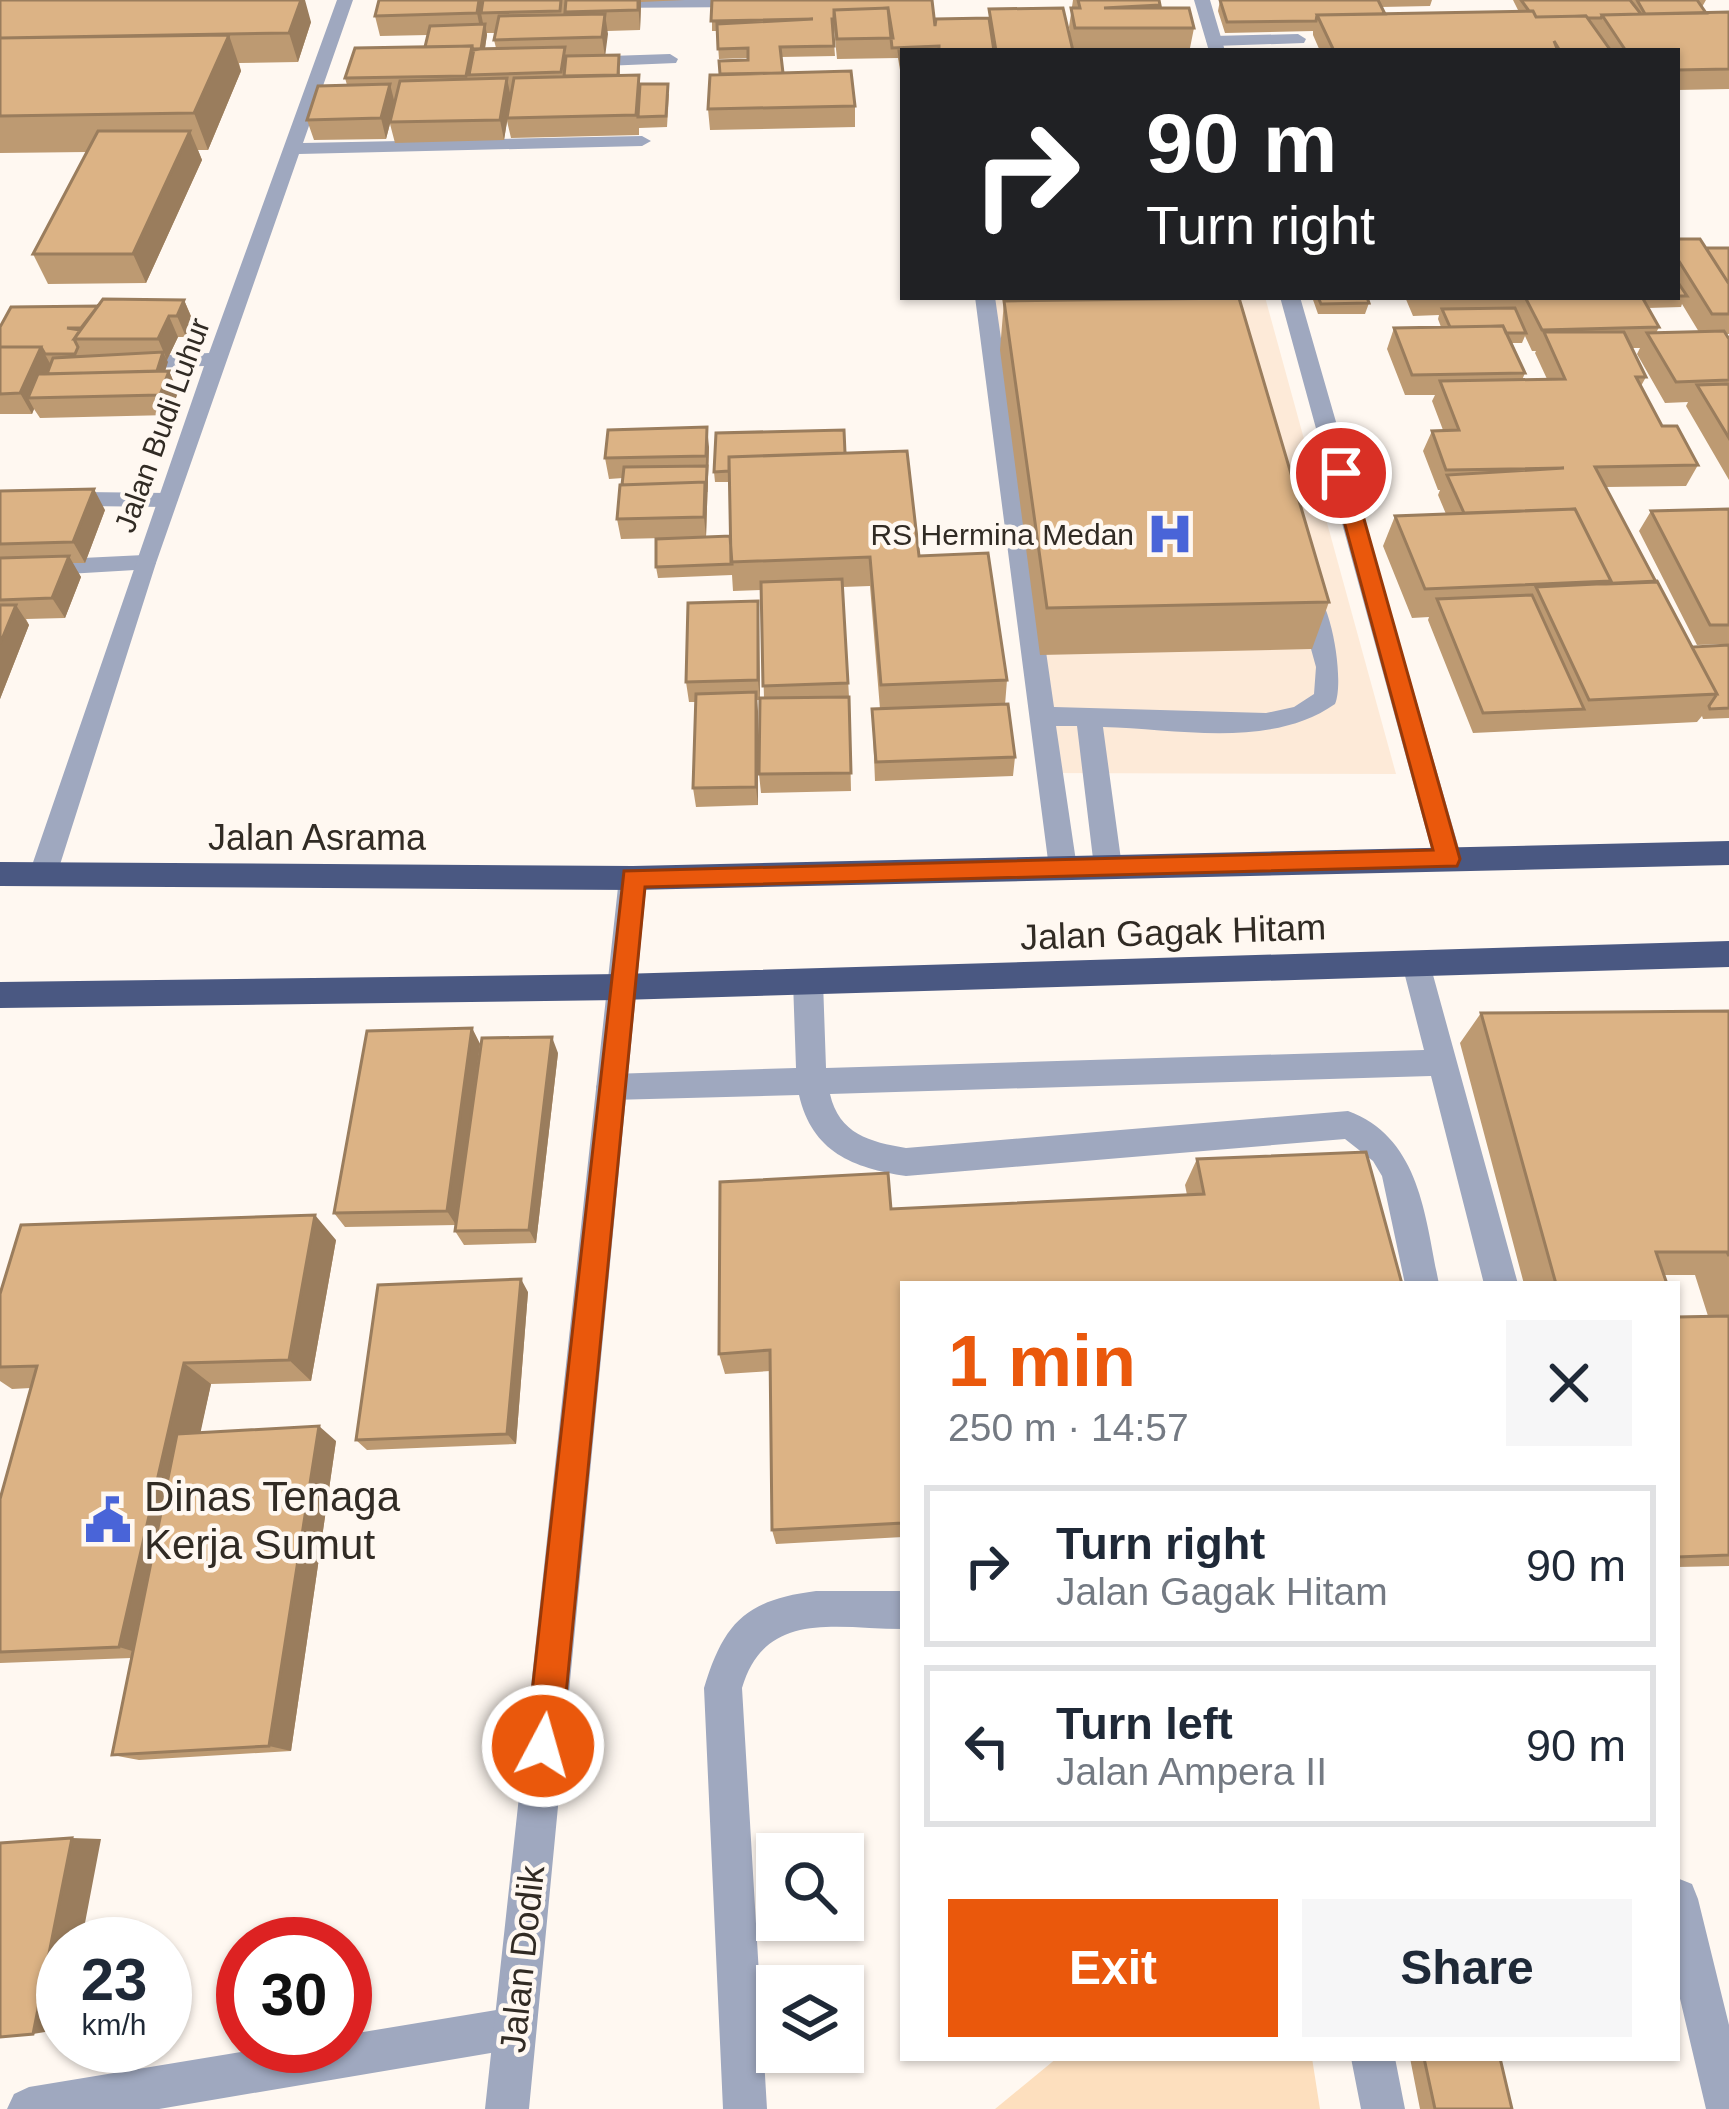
<!DOCTYPE html>
<meta charset="utf-8">
<style>
:root{--surface:#fff;--page:#f6f6f7;--text:#1f2937;--muted:#747a83;--line:#e0e1e3;--accent:#ea580c}
body{margin:0;font-family:Helvetica,sans-serif;background:var(--page);color:var(--text);height:100vh;display:flex;flex-direction:column;font-size:45px;white-space:nowrap}
*{box-sizing:border-box;margin:0}
p{font-size:39px;color:var(--muted)}
.icon{flex:none;width:66px;height:66px;fill:none;stroke:currentColor;stroke-width:2;stroke-linecap:round;stroke-linejoin:round}
.map{position:relative;flex:1;overflow:hidden}
.drawer{position:absolute;left:900px;top:1281px;width:780px;height:780px;display:flex;flex-direction:column;background:var(--surface);border-radius:0px;box-shadow:0 3px 9px #0004}
.drawer>*{flex:none}
.guide{position:absolute;left:900px;top:48px;width:780px;height:252px;border-radius:0px;box-shadow:0 3px 9px #0004;background:#202124;color:#fff;overflow:hidden}
.buttons{position:absolute;left:756px;top:1833px;display:grid;gap:24px}
.buttons a{display:grid;place-items:center;width:108px;height:108px;border-radius:0px;background:var(--surface);box-shadow:0 3px 9px #0004;font-size:60px}
.speed{position:absolute;left:36px;top:1917px;display:flex;gap:24px;font-size:60px;font-weight:700;text-align:center}
.speed>*{display:grid;place-content:center;width:156px;height:156px;border-radius:50%;background:var(--surface);box-shadow:0 3px 9px #0004;line-height:1}
.speed small{font-size:30px;font-weight:400}
.speed .limit{border:18px solid #d22;background:#fff;color:#111}
.pin{position:absolute;display:grid;place-items:center;width:102px;height:102px;color:#fff;margin:-51px;border:6px solid #fff;border-radius:50%;box-shadow:0 3px 12px #0007}
.me{position:absolute;width:132px;margin:-66px;rotate:6deg;stroke-linejoin:round;filter:drop-shadow(0 0 9px #0008)}
.turn{display:flex;align-items:center;gap:42px;height:252px;padding:0 48px;font-size:54px}
.turn .icon{width:156px;height:156px;stroke-width:2.5}
.turn b{display:block;font-size:84px;line-height:102px}
.round{display:grid;place-items:center;flex:none;width:126px;height:126px;border-radius:0px;background:var(--page)}
.summary{display:flex;align-items:center;justify-content:space-between;height:204px;padding:0 48px}
h1{font-size:72px;font-weight:600;line-height:90px;color:var(--accent)}
.button{display:flex;gap:24px;margin-top:auto;padding:24px 48px}
.button a{flex:1;height:138px;border-radius:0px;background:var(--accent);color:#fff;font-size:48px;font-weight:600;line-height:138px;text-align:center}
.button a+a{background:var(--page);color:var(--text)}
ul{padding:0;list-style:none}
li{display:flex;align-items:center;gap:36px;height:162px;margin:0 24px 18px;padding:0 24px;border:6px solid var(--line);border-radius:0px}
li div{flex:1}
li b{display:block;font-size:45px}
li em{font-style:normal}
.map>svg:first-child{display:block}
</style>
<div class="map">
<svg width="1729" height="2109" viewBox="0 0 1729 2109">
<rect width="100%" height="100%" fill="#fff8f1"/>
<path fill="#fdead8" d="M 980,297 L 1265,297 L 1396,774 L 1041,773 Z"/>
<path fill="#fddfbe" d="M 1057,2058 L 1312,2058 L 1320,2109 L 995,2109 Z"/>
<g fill="none" stroke-linecap="round" stroke-linejoin="round">
<path fill="#9fa8bf" fill-rule="evenodd" d="M 1298,34 L 1306,39 L 1304,43 L 1214,46 L 1206,41 L 1214,36 Z
M 975,297 L 995,297 L 1054,707 L 1266,713 L 1294,707 L 1314,694 L 1316,667 L 1295,591 L 1307,583 C 1331,592 1345,681 1335,704 C 1271,749 1178,729 1103,727 L 1122,867 L 1108,878 L 1094,867 L 1077,726 L 1056,726 L 1077,868 L 1063,879 L 1049,868 Z
M 0,491 L 167,493 L 178,500 L 167,507 L 0,505 Z
M 144,555 L 156,563 L 152,569 L 0,578 L 0,562 Z
M 1416,952 L 1426,956 L 1430,964 L 1518,1284 L 1484,1284 L 1431,1076 L 830,1094 C 839,1134 870,1142 906,1148 L 1348,1111 C 1421,1138 1425,1218 1439,1284 L 1405,1284 L 1382,1176 L 1373,1161 L 1345,1139 L 906,1176 C 853,1168 812,1152 799,1095 L 611,1100 L 600,1096 L 596,1087 L 600,1078 L 611,1074 L 796,1068 L 793,981 L 798,972 L 818,972 L 823,981 L 826,1068 L 1424,1050 L 1402,964 L 1406,956 Z
M 816,1591 L 903,1591 L 903,1629 C 837,1629 765,1609 742,1688 L 767,2109 L 723,2109 L 704,1688 C 724,1622 746,1600 816,1591 Z
M 1677,1878 L 1692,1884 L 1698,1899 L 1729,2025 L 1729,2109 L 1706,2109 L 1677,1986 Z
M 514,2007 L 529,2013 L 535,2028 L 529,2043 L 514,2049 L 159,2109 L 7,2109 L 14,2094 L 29,2087 L 277,2046 L 345,2046 L 345,2035 Z
M 1351,2058 L 1395,2058 L 1405,2109 L 1361,2109 Z"/>
<path fill="#9fa8bf" fill-rule="evenodd" d="M 337,0 L 353,0 L 303,143 L 642,136 L 651,141 L 642,146 L 299,154 L 156,563 L 57,874 L 43,885 L 33,882 L 29,874 L 204,366 L 128,369 L 118,363 L 128,357 L 209,353 Z
M 602,0 L 759,0 L 760,2 L 752,7 L 596,8 L 594,5 Z
M 1194,0 L 1210,0 L 1225,51 L 1209,51 Z
M 670,54 L 678,59 L 676,63 L 580,67 L 572,62 L 580,57 Z
M 1280,297 L 1300,297 L 1462,859 L 1448,870 L 1434,859 Z
M 633,867 L 647,878 L 529,2109 L 485,2109 L 619,878 Z"/>
<path fill="#4a5882" fill-rule="evenodd" d="M 1729,841 L 1729,865 L 633,890 L 0,886 L 0,862 L 633,866 Z
M 1729,941 L 1729,967 L 620,1000 L 0,1008 L 0,982 L 620,974 Z"/>
</g>
<path fill="#bd9a72" fill-rule="evenodd" d="M 0,0 L 311,22 L 298,62 L 239,63 L 241,71 L 208,150 L 198,150 L 202,160 L 146,283 L 48,284 L 33,254 L 87,152 L 0,153 Z
M 379,0 L 685,0 L 641,2 L 640,30 L 607,31 L 605,55 L 619,55 L 620,75 L 639,75 L 640,84 L 669,94 L 667,127 L 639,128 L 639,135 L 511,138 L 507,121 L 504,140 L 395,143 L 390,124 L 386,139 L 314,140 L 307,120 L 347,85 L 345,78 L 425,47 L 428,35 L 380,36 L 375,16 ZM 487,33 L 495,33 L 494,40 L 496,48 L 485,49 Z
M 712,0 L 935,26 L 989,18 L 989,9 L 1073,51 L 903,51 L 903,88 L 898,58 L 837,59 L 834,29 L 833,29 L 835,56 L 781,57 L 783,73 L 855,106 L 855,127 L 710,130 L 708,109 L 720,74 L 748,60 L 748,58 L 719,59 L 717,31 L 712,31 Z
M 1073,0 L 1159,0 L 1159,8 L 1194,28 L 1190,48 L 1072,48 L 1069,27 Z
M 1220,0 L 1432,0 L 1430,6 L 1381,7 L 1385,14 L 1519,12 L 1513,0 L 1706,0 L 1702,7 L 1706,13 L 1729,12 L 1729,89 L 1677,90 L 1677,51 L 1320,51 L 1313,35 L 1313,31 L 1225,33 L 1218,11 Z
M 1677,239 L 1706,248 L 1729,248 L 1729,334 L 1726,334 L 1729,339 L 1729,480 L 1686,406 L 1688,402 L 1665,403 L 1637,354 L 1640,348 L 1631,348 L 1646,377 L 1641,386 L 1662,426 L 1698,465 L 1686,486 L 1606,487 L 1692,647 L 1729,645 L 1729,718 L 1703,719 L 1702,716 L 1697,722 L 1473,733 L 1428,620 L 1429,617 L 1412,618 L 1383,546 L 1395,516 L 1446,514 L 1438,495 L 1440,490 L 1438,490 L 1423,451 L 1432,431 L 1443,430 L 1432,401 L 1435,395 L 1405,395 L 1387,349 L 1394,328 L 1441,327 L 1438,319 L 1439,315 L 1413,316 L 1405,297 L 1677,297 ZM 1682,304 L 1699,332 L 1656,333 L 1659,327 L 1648,308 L 1681,307 ZM 1525,336 L 1532,351 L 1536,351 L 1535,353 L 1547,379 L 1522,380 L 1525,373 L 1511,343 L 1522,343 Z
M 1312,297 L 1367,297 L 1369,303 L 1365,314 L 1318,314 Z
M 184,300 L 193,321 L 186,337 L 178,337 L 167,360 L 165,371 L 169,371 L 178,392 L 170,415 L 40,418 L 34,409 L 32,414 L 0,414 L 0,327 L 98,306 Z
M 1004,301 L 1329,602 L 1312,649 L 1040,655 L 1000,350 Z
M 709,447 L 706,537 L 621,539 L 617,519 L 623,478 L 609,479 L 605,458 Z
M 845,453 L 1007,680 L 1005,705 L 1015,757 L 1013,776 L 875,781 L 872,709 L 880,709 L 870,586 L 843,587 L 849,697 L 851,791 L 761,793 L 759,774 L 760,700 L 757,700 L 758,805 L 696,807 L 693,788 L 696,702 L 689,702 L 686,682 L 758,601 L 760,698 L 764,698 L 761,590 L 733,591 L 732,575 L 658,578 L 656,567 L 730,536 L 729,482 L 715,482 L 714,472 Z
M 0,491 L 105,510 L 85,563 L 72,563 L 81,577 L 65,618 L 26,619 L 29,625 L 0,699 Z
M 1729,509 L 1729,644 L 1697,645 L 1639,531 L 1651,511 Z
M 1729,1011 L 1729,1566 L 1677,1567 L 1677,1317 L 1708,1316 L 1695,1275 L 1664,1275 L 1667,1284 L 1524,1284 L 1460,1043 L 1481,1013 Z
M 472,1028 L 480,1044 L 456,1225 L 345,1227 L 334,1213 Z
M 558,1053 L 536,1243 L 464,1245 L 455,1231 Z
M 1366,1152 L 903,1284 L 903,1537 L 776,1544 L 772,1530 L 770,1371 L 725,1374 L 719,1354 L 891,1209 L 1187,1195 L 1185,1185 L 1197,1159 Z
M 336,1240 L 311,1381 L 211,1384 L 200,1432 L 336,1441 L 291,1751 L 139,1760 L 112,1755 L 131,1658 L 0,1663 L 0,1499 L 31,1388 L 12,1389 L 0,1381 L 0,1294 Z
M 528,1292 L 516,1444 L 367,1450 L 356,1440 Z
M 1410,2058 L 1500,2058 L 1512,2109 L 1420,2109 Z"/>
<path fill="#9a7d5d" d="M 301,0 L 305,0 L 311,22 L 298,62 L 289,33 Z
M 479,0 L 483,0 L 481,13 L 483,23 L 481,33 L 477,13 Z
M 638,0 L 641,0 L 641,6 L 640,30 Z
M 605,14 L 608,34 L 605,57 L 602,37 Z
M 485,24 L 487,35 L 483,60 L 481,50 Z
M 229,35 L 241,71 L 208,150 L 194,113 Z
M 507,78 L 511,98 L 504,140 L 500,120 Z
M 390,84 L 395,104 L 386,139 L 381,118 Z
M 190,131 L 202,160 L 146,283 L 133,254 Z
M 184,300 L 193,321 L 186,337 L 177,316 Z
M 169,316 L 178,337 L 167,360 L 158,339 Z
M 41,347 L 52,367 L 28,398 L 34,409 L 32,414 L 20,393 Z
M 163,352 L 168,362 L 161,384 L 156,374 Z
M 169,371 L 178,392 L 170,415 L 160,395 Z
M 707,427 L 709,447 L 706,537 L 704,517 Z
M 94,489 L 105,510 L 85,563 L 73,542 Z
M 69,556 L 81,577 L 65,618 L 52,598 Z
M 758,601 L 759,621 L 760,700 L 758,680 Z
M 16,605 L 29,625 L 0,699 L 0,644 Z
M 756,692 L 758,711 L 758,805 L 756,787 Z
M 472,1028 L 480,1044 L 456,1225 L 447,1211 Z
M 552,1037 L 558,1053 L 536,1243 L 529,1230 Z
M 315,1215 L 336,1240 L 311,1381 L 289,1360 Z
M 521,1279 L 528,1292 L 516,1444 L 507,1434 Z
M 184,1363 L 211,1384 L 152,1657 L 119,1647 Z
M 319,1426 L 336,1441 L 291,1751 L 269,1746 Z
M 72,1838 L 101,1839 L 81,1944 L 63,1944 L 63,2029 L 33,2034 Z"/>
<path fill="#dcb385" stroke="#9a7d5d" stroke-width="3" d="M 0,0 L 301,0 L 289,33 L 0,38 Z
M 379,0 L 479,0 L 477,13 L 375,16 Z
M 483,0 L 561,0 L 560,11 L 481,13 Z
M 566,0 L 638,0 L 638,10 L 565,12 Z
M 712,0 L 932,0 L 935,26 L 936,19 L 989,18 L 994,51 L 939,51 L 939,46 L 892,48 L 888,8 L 834,10 L 834,19 L 832,19 L 834,46 L 780,47 L 783,73 L 720,74 L 719,61 L 748,60 L 748,48 L 718,49 L 717,24 L 813,19 L 711,21 Z
M 1078,0 L 1159,0 L 1160,5 L 1104,8 L 1189,8 L 1194,28 L 1075,28 L 1071,8 L 1080,8 Z
M 1220,0 L 1378,0 L 1385,14 L 1317,15 L 1316,21 L 1227,22 Z
M 1521,0 L 1630,0 L 1641,14 L 1602,15 L 1601,18 L 1588,18 L 1586,16 L 1536,17 L 1533,11 L 1529,11 Z
M 1637,0 L 1697,0 L 1706,13 L 1645,14 Z
M 888,8 L 893,38 L 837,39 L 834,10 Z
M 1063,8 L 1073,51 L 996,51 L 989,9 Z
M 1533,11 L 1536,17 L 1586,16 L 1611,51 L 1560,51 L 1554,41 L 1558,51 L 1334,51 L 1317,15 Z
M 1729,12 L 1729,69 L 1677,70 L 1677,51 L 1626,51 L 1602,15 Z
M 605,14 L 602,37 L 494,40 L 499,16 Z
M 485,24 L 481,49 L 473,50 L 472,46 L 425,47 L 430,26 Z
M 229,35 L 194,113 L 0,116 L 0,38 Z
M 472,46 L 466,76 L 345,78 L 355,48 Z
M 565,47 L 561,72 L 469,75 L 474,49 Z
M 935,50 L 903,51 L 903,76 L 899,51 Z
M 619,55 L 618,75 L 564,76 L 566,56 Z
M 851,71 L 855,106 L 708,109 L 710,75 Z
M 639,75 L 636,115 L 507,118 L 514,78 Z
M 507,78 L 500,120 L 390,122 L 400,81 Z
M 390,84 L 381,118 L 307,120 L 318,86 Z
M 640,84 L 668,84 L 666,116 L 638,117 Z
M 98,131 L 190,131 L 133,254 L 33,254 Z
M 1677,239 L 1700,239 L 1729,284 L 1729,314 L 1712,314 L 1677,258 Z
M 1706,248 L 1729,248 L 1729,284 Z
M 1677,281 L 1687,296 L 1677,296 Z
M 1318,297 L 1367,297 L 1369,303 L 1321,304 Z
M 1525,297 L 1642,297 L 1659,327 L 1542,330 Z
M 1239,298 L 1329,602 L 1047,608 L 1004,301 Z
M 103,299 L 184,300 L 177,316 L 169,316 L 158,339 L 74,339 Z
M 98,306 L 81,328 L 67,328 L 80,330 L 74,339 L 78,347 L 75,354 L 45,354 L 41,347 L 0,347 L 0,327 L 11,307 Z
M 1515,308 L 1526,333 L 1506,333 L 1503,326 L 1450,327 L 1442,309 Z
M 1503,326 L 1525,373 L 1412,375 L 1394,328 Z
M 1724,331 L 1729,339 L 1729,380 L 1676,382 L 1647,333 Z
M 1544,332 L 1624,332 L 1646,377 L 1636,377 L 1662,426 L 1677,426 L 1698,465 L 1595,467 L 1656,582 L 1609,584 L 1611,581 L 1575,509 L 1464,513 L 1447,475 L 1564,468 L 1446,470 L 1432,431 L 1459,430 L 1440,381 L 1565,379 Z
M 0,347 L 41,347 L 20,393 L 0,394 Z
M 163,352 L 157,371 L 47,374 L 53,358 Z
M 169,371 L 160,395 L 28,398 L 38,374 Z
M 1729,384 L 1729,438 L 1697,385 Z
M 707,427 L 706,456 L 605,458 L 608,430 Z
M 844,430 L 845,453 L 729,457 L 729,471 L 714,472 L 716,433 Z
M 907,451 L 919,556 L 988,553 L 1007,680 L 881,685 L 870,557 L 731,562 L 729,457 Z
M 707,466 L 706,492 L 705,482 L 622,485 L 624,467 Z
M 705,482 L 704,517 L 617,519 L 620,485 Z
M 94,489 L 73,542 L 0,544 L 0,491 Z
M 1575,509 L 1611,581 L 1425,589 L 1395,516 Z
M 1729,509 L 1729,625 L 1710,625 L 1651,511 Z
M 730,536 L 732,564 L 656,567 L 656,539 Z
M 69,556 L 52,598 L 0,600 L 0,558 Z
M 842,579 L 848,683 L 763,686 L 761,582 Z
M 1657,581 L 1717,694 L 1589,700 L 1536,587 Z
M 1532,595 L 1584,709 L 1483,713 L 1437,599 Z
M 758,601 L 758,680 L 686,682 L 688,603 Z
M 0,605 L 16,605 L 0,644 Z
M 1729,645 L 1729,708 L 1710,709 L 1709,706 L 1717,694 L 1692,647 Z
M 756,692 L 756,787 L 693,788 L 696,694 Z
M 849,697 L 851,773 L 759,774 L 760,698 Z
M 1008,704 L 1015,757 L 876,762 L 872,709 Z
M 1729,1011 L 1729,1256 L 1727,1252 L 1656,1252 L 1667,1284 L 1556,1284 L 1481,1013 Z
M 472,1028 L 447,1211 L 334,1213 L 367,1031 Z
M 552,1037 L 529,1230 L 455,1231 L 482,1038 Z
M 1366,1152 L 1402,1284 L 903,1284 L 903,1523 L 772,1530 L 770,1350 L 719,1354 L 720,1182 L 888,1173 L 891,1209 L 1204,1194 L 1197,1159 Z
M 315,1215 L 289,1360 L 184,1363 L 119,1647 L 0,1652 L 0,1499 L 37,1366 L 0,1367 L 0,1294 L 21,1225 Z
M 521,1279 L 507,1434 L 356,1440 L 378,1285 Z
M 1729,1316 L 1729,1555 L 1677,1557 L 1677,1317 Z
M 319,1426 L 269,1746 L 112,1755 L 177,1434 Z
M 72,1838 L 33,2034 L 0,2037 L 0,1843 Z
M 1424,2058 L 1500,2058 L 1512,2109 L 1435,2109 Z"/>
<path fill="#ea580c" stroke="#983908" stroke-width="3" d="M 1341,467 L 1351,473 L 1460,859 L 1457,866 L 645,887 L 561,1746 L 556,1759 L 543,1764 L 531,1759 L 526,1746 L 624,871 L 1433,850 L 1331,473 Z"/>
<defs>
<symbol id="hospital-bare" viewBox="-9 -9 18 18"><path d="M-5-5h3v3.5h4V-5h3V5h-3V1.5h-4V5h-3Z" fill="#4964d8" stroke="#fff8f1" stroke-width="2.5" paint-order="stroke"/></symbol>
<symbol id="civic-bare" viewBox="-9 -9 18 18"><path d="M-.6-6.5H3V-4.5H.6V-3L4-1V1h2V6H-6V1h2V-1L-.6-3ZM-1.2 2.5V6h2.4V2.5Z" fill="#4964d8" stroke="#fff8f1" stroke-width="2.5" paint-order="stroke"/></symbol>
</defs>
<g fill-rule="evenodd">
<use href="#hospital-bare" x="1137" y="501" width="66" height="66"/>
<use href="#civic-bare" x="75" y="1487" width="66" height="66"/>
</g>
<g text-anchor="middle" dominant-baseline="central" stroke-width="9" stroke-linejoin="round" paint-order="stroke">
<g font-size="30" fill="#312b24" stroke="#fff8f1">
<text transform="translate(162 425) rotate(-70)">Jalan Budi Luhur</text>
</g>
<g font-size="30" fill="#312b24" stroke="#fff8f1" text-anchor="end">
<text x="1134" y="534">RS Hermina Medan</text>
</g>
<g font-size="36" fill="#312b24" stroke="#fff8f1">
<text x="317" y="837">Jalan Asrama</text>
<text transform="translate(1173 932) rotate(-2)">Jalan Gagak Hitam</text>
<text transform="translate(522 1959) rotate(-84)">Jalan Dodik</text>
</g>
<g font-size="42" fill="#312b24" stroke="#fff8f1" text-anchor="start">
<text x="144" y="1496">Dinas Tenaga<tspan x="144" dy="48">Kerja Sumut</tspan></text>
</g>
</g>
</svg>
<div class="buttons">
<a><svg class="icon" aria-label="search" viewBox="0 0 24 24"><circle cx="10" cy="10" r="6"/><path d="M15 15l6 6"/></svg></a>
<a><svg class="icon" aria-label="layers" viewBox="0 0 24 24"><path d="M12 4l9 5-9 5-9-5zM3 14l9 5 9-5"/></svg></a>
</div>
<div class="speed"><div>23<small>km/h</small></div><div class="limit">30</div></div>
<div class="pin" style="left:1341px;top:473px;background:#d93025"><svg class="icon" aria-label="arrive" viewBox="0 0 24 24"><path d="M6 21V4h12l-3 4 3 4H6"/></svg></div>
<svg class="me" style="left:543px;top:1746px" viewBox="-20 -20 40 40"><circle r="17" fill="#ea580c" stroke="#fff" stroke-width="3"/><path d="M0-11L8 9 0 5-8 9z" fill="#fff"/></svg>
<div class="guide">
<div class="turn"><svg class="icon" aria-label="right" viewBox="0 0 24 24"><path d="M7 20v-9h11M14 6l5 5-5 5"/></svg><div><b>90 m</b>Turn right</div></div>
</div>
<section class="drawer">
<div class="summary"><div><h1>1 min</h1><p>250 m · 14:57</p></div><a class="round"><svg class="icon" aria-label="close" viewBox="0 0 24 24"><path d="M6 6l12 12M18 6L6 18"/></svg></a></div>
<ul>
<li><svg class="icon" aria-label="right" viewBox="0 0 24 24"><path d="M7 20v-9h11M14 6l5 5-5 5"/></svg><div><b>Turn right</b><p>Jalan Gagak Hitam</p></div><em>90 m</em></li>
<li><svg class="icon" aria-label="left" viewBox="0 0 24 24"><path d="M17 20v-9H6M10 6l-5 5 5 5"/></svg><div><b>Turn left</b><p>Jalan Ampera II</p></div><em>90 m</em></li>
</ul>
<div class="button"><a>Exit</a><a>Share</a></div>
</section>
</div>
